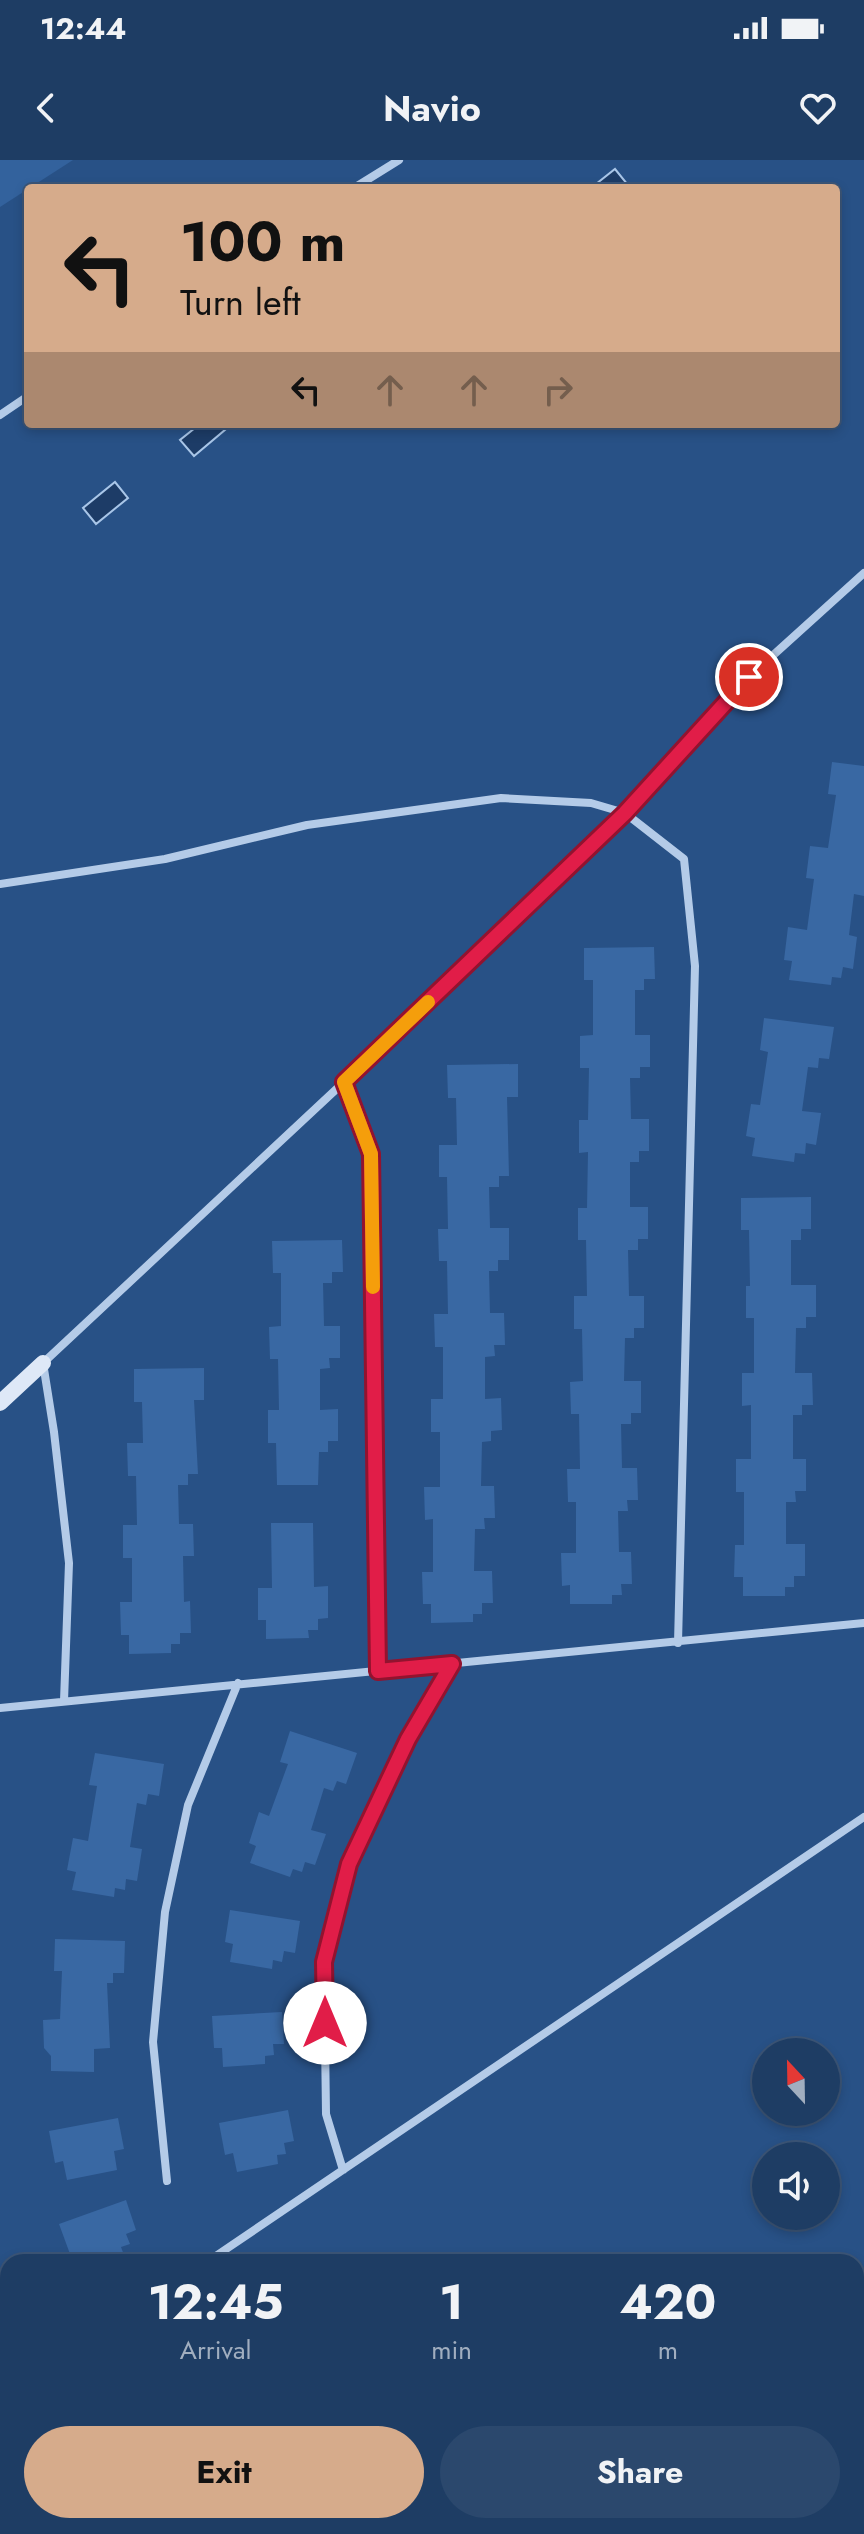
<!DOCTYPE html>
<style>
:root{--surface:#1e3d64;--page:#2b486d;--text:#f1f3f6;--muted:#a1aebf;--line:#3c5678;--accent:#d6ab8b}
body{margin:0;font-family:Jost,sans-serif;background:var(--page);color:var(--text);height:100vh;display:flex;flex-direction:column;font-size:30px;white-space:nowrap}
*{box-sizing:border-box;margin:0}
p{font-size:26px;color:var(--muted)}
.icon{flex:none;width:44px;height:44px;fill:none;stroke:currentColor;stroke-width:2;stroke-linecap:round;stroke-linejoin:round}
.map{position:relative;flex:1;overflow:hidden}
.drawer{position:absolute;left:0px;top:2094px;width:864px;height:280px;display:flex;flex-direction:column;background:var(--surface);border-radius:24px 24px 0 0;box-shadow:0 4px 12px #0003,0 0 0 2px var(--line)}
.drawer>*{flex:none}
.banner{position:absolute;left:24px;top:24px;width:816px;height:244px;border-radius:8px;box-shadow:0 4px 12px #0003,0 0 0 2px var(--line);background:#d6ab8b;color:#111;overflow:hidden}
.needle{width:52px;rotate:338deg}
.controls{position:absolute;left:752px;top:1878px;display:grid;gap:16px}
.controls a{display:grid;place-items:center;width:88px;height:88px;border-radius:50%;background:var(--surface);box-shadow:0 4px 12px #0003,0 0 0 2px var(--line);font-size:40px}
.pin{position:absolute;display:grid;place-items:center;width:68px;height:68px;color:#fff;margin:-34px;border:4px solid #fff;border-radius:50%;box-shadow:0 2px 8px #0007}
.me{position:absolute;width:88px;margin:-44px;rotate:0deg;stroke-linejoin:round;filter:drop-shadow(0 0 6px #0008)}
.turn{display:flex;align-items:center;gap:28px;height:168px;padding:0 24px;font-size:36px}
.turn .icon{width:104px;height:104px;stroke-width:2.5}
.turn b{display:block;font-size:56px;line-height:68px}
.lanes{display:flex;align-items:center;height:76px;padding:0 24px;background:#0003;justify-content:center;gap:40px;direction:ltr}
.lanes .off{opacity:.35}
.eta{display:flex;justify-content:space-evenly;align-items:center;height:136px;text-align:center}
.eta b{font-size:48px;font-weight:700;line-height:56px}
.cta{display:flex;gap:16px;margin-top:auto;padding:16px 24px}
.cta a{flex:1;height:92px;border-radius:48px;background:var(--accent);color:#111;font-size:32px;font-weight:700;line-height:92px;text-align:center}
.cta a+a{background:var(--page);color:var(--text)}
.status{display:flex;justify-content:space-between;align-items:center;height:56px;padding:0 40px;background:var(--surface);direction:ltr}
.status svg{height:22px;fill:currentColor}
header{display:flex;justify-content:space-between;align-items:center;height:104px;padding:0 24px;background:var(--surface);font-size:36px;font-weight:700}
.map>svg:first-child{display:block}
</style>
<div class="status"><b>12:44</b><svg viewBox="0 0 49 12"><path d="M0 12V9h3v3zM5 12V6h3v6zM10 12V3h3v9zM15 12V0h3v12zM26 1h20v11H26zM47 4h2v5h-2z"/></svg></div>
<header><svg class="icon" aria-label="back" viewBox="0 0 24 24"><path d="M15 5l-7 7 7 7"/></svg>Navio<svg class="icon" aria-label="heart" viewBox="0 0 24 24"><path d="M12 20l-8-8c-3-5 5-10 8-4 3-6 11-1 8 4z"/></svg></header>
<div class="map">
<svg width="864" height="2374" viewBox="0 0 864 2374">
<rect width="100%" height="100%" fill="#285186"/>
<path fill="#33629d" d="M 0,0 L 73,0 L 0,47 Z"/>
<path fill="#1d3c67" stroke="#a9c6e8" stroke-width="2" d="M 615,9 L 628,25 L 624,28 L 591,28 Z
M 200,264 L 222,264 L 226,269 L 194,296 L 180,280 Z
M 115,322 L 128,338 L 96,364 L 83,348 Z"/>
<path fill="#3968a3" d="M 832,602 L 864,606 L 864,736 L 854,734 L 849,775 L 857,777 L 853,809 L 843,807 L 841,818 L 832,817 L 831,825 L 789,820 L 792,801 L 784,800 L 788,767 L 807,770 L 814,719 L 806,718 L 810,686 L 828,688 L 836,635 L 828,634 Z
M 654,787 L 655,819 L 644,819 L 644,830 L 635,830 L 635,875 L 650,875 L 650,907 L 640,907 L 640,918 L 630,918 L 631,959 L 649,959 L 649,991 L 639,991 L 639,1002 L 630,1002 L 630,1047 L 648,1047 L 648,1079 L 638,1079 L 638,1090 L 628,1090 L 629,1136 L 644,1136 L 644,1168 L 634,1168 L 634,1178 L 625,1178 L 624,1221 L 641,1221 L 641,1253 L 631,1253 L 631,1264 L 621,1264 L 622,1308 L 637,1308 L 638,1340 L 627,1340 L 628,1351 L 618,1351 L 619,1392 L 631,1392 L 632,1424 L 621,1424 L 622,1435 L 612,1435 L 612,1444 L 570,1444 L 570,1425 L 562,1426 L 561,1393 L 576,1393 L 576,1342 L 568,1342 L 567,1309 L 580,1309 L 579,1254 L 571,1254 L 570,1222 L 583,1221 L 582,1169 L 574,1169 L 574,1136 L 587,1136 L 586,1080 L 578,1080 L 578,1048 L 587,1048 L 588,992 L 579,993 L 579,960 L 588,960 L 589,908 L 580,908 L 580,876 L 593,875 L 593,820 L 584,820 L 584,788 Z
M 764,858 L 834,867 L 829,899 L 819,898 L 818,908 L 808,907 L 802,951 L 821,953 L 816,985 L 806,983 L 805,994 L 795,993 L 794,1002 L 752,996 L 755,978 L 746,976 L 751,944 L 760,945 L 768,892 L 760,890 Z
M 518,904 L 518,937 L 507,937 L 509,1016 L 499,1016 L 499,1027 L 489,1027 L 490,1068 L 509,1068 L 509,1100 L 498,1100 L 498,1111 L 489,1111 L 490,1153 L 504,1153 L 505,1185 L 494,1185 L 495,1196 L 485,1197 L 485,1239 L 501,1238 L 502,1270 L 491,1271 L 491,1281 L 482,1282 L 481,1326 L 494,1326 L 495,1358 L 484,1358 L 485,1369 L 475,1369 L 474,1411 L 492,1411 L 493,1443 L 482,1443 L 482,1454 L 473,1454 L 473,1462 L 431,1463 L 431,1444 L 423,1444 L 422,1412 L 433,1412 L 433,1359 L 425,1360 L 424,1327 L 440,1327 L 440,1272 L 431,1272 L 431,1239 L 443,1239 L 443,1187 L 435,1187 L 434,1154 L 448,1154 L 447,1101 L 439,1101 L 438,1069 L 448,1069 L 447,1017 L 439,1017 L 439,985 L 457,985 L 456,938 L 448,938 L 447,905 Z
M 811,1037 L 811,1069 L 801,1069 L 801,1080 L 791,1080 L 791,1125 L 816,1125 L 816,1157 L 806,1157 L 806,1168 L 796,1168 L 795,1213 L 812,1213 L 813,1245 L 802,1245 L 802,1255 L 793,1255 L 793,1299 L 806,1299 L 806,1331 L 795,1331 L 796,1342 L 786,1342 L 786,1384 L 805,1384 L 805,1416 L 794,1416 L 794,1427 L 785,1427 L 785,1436 L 743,1436 L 743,1417 L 734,1417 L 735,1385 L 744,1385 L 744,1332 L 736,1332 L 736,1299 L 751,1299 L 751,1245 L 742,1246 L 742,1213 L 754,1213 L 754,1158 L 746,1158 L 746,1126 L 750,1126 L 749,1070 L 741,1070 L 741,1038 Z
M 342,1080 L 343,1112 L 332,1112 L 332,1123 L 323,1123 L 324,1166 L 340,1166 L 340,1198 L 329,1198 L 330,1208 L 320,1209 L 320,1250 L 338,1249 L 338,1281 L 328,1281 L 328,1292 L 319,1292 L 318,1325 L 277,1325 L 276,1283 L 268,1283 L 268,1250 L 279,1250 L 278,1199 L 270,1199 L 269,1167 L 281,1166 L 281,1113 L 273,1113 L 272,1081 Z
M 204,1208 L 204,1240 L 194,1240 L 198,1314 L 188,1314 L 188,1325 L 178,1325 L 179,1364 L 193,1364 L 194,1396 L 183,1396 L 184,1442 L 190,1441 L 191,1473 L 180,1473 L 180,1484 L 171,1484 L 171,1493 L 129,1494 L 129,1475 L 121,1475 L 120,1442 L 132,1442 L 132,1398 L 123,1398 L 123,1365 L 137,1365 L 136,1316 L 128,1316 L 127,1283 L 143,1283 L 142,1242 L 134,1242 L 134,1209 Z
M 271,1363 L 313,1363 L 314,1427 L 328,1426 L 328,1458 L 318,1459 L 318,1470 L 308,1470 L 309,1478 L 266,1479 L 266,1460 L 258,1460 L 258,1428 L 272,1428 Z
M 290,1571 L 357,1593 L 346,1624 L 337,1621 L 333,1631 L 324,1628 L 311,1670 L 326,1674 L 315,1705 L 305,1702 L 302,1712 L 293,1709 L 290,1717 L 250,1703 L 256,1686 L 249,1683 L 259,1652 L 269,1656 L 288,1604 L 280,1602 Z
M 95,1593 L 164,1604 L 159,1636 L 148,1634 L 146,1645 L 137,1643 L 130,1687 L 142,1689 L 137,1721 L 126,1719 L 125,1730 L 115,1728 L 114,1737 L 72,1730 L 76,1712 L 67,1710 L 73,1678 L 88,1681 L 97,1626 L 89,1625 Z
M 230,1750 L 300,1761 L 295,1793 L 284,1791 L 282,1802 L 273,1800 L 272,1809 L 230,1802 L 233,1784 L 225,1782 Z
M 55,1779 L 125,1781 L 124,1813 L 113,1813 L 113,1823 L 107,1823 L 110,1888 L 94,1889 L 94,1912 L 51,1911 L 51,1896 L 44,1888 L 43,1860 L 60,1859 L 62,1811 L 54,1811 Z
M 282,1852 L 284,1884 L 273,1884 L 274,1895 L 265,1896 L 265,1904 L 223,1907 L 222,1888 L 214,1888 L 212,1856 Z
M 288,1950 L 294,1981 L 284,1983 L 286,1994 L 277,1995 L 278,2004 L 237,2012 L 233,1993 L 225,1995 L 219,1963 Z
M 118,1958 L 124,1989 L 114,1991 L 117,2010 L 67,2020 L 63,2001 L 55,2003 L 49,1971 Z
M 126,2040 L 136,2070 L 126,2074 L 130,2084 L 121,2087 L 124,2095 L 105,2102 L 82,2102 L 78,2092 L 70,2094 L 59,2064 Z"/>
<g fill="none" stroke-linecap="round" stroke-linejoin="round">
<path stroke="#b4cbe8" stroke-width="8" d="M 354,28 L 399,0
M 0,255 L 28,236
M 0,724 L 165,699 L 307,665 L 501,638 L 591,643 L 625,653 L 684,699 L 695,806 L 678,1483
M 344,922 L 371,994 L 378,1511
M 64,1541 L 69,1403 L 54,1272 L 43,1203 L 344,922 L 625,653 L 749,517 L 864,413
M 0,1548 L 864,1463
M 343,2010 L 326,1954 L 324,1802 L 349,1704 L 408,1579 L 452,1504
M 167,2021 L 153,1882 L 165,1752 L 188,1645 L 238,1523
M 207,2102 L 864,1657
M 0,2195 L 8,2193"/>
<path stroke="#dee8f7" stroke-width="16" d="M 0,1243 L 43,1203"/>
</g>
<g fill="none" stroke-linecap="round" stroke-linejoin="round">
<defs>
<path id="route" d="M 325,1863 L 324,1802 L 349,1704 L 408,1579 L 452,1504 L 378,1511 L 371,994 L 344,922 L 625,653 L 749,517"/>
</defs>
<use href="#route" stroke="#92132f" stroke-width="20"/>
<use href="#route" stroke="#e11d48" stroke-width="14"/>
<path stroke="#f59e0b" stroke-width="14" d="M 373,1127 L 371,994 L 344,922 L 428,842"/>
</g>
</svg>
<div class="controls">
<a><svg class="needle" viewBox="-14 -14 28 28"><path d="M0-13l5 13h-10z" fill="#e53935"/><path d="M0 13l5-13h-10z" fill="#a1aebf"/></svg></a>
<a><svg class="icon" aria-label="sound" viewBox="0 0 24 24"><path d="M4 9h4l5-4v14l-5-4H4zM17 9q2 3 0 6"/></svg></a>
</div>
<div class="pin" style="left:749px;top:517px;background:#d93025"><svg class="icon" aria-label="arrive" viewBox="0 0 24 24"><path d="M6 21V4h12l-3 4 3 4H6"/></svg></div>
<svg class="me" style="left:325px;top:1863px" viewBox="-20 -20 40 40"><circle r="19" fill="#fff"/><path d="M0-13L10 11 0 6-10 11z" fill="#e11d48"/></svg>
<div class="banner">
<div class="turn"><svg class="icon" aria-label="left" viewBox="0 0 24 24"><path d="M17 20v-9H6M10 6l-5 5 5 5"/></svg><div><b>100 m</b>Turn left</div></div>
<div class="lanes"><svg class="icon" aria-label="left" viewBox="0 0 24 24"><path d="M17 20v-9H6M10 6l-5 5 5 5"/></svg><svg class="icon off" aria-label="ahead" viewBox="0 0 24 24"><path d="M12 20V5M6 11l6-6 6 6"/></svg><svg class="icon off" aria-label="ahead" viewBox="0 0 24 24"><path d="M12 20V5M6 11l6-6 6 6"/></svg><svg class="icon off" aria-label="right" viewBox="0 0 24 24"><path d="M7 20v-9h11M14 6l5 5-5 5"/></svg></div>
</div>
<section class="drawer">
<div class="eta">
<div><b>12:45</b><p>Arrival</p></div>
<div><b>1</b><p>min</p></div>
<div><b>420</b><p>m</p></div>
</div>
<div class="cta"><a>Exit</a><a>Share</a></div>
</section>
</div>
